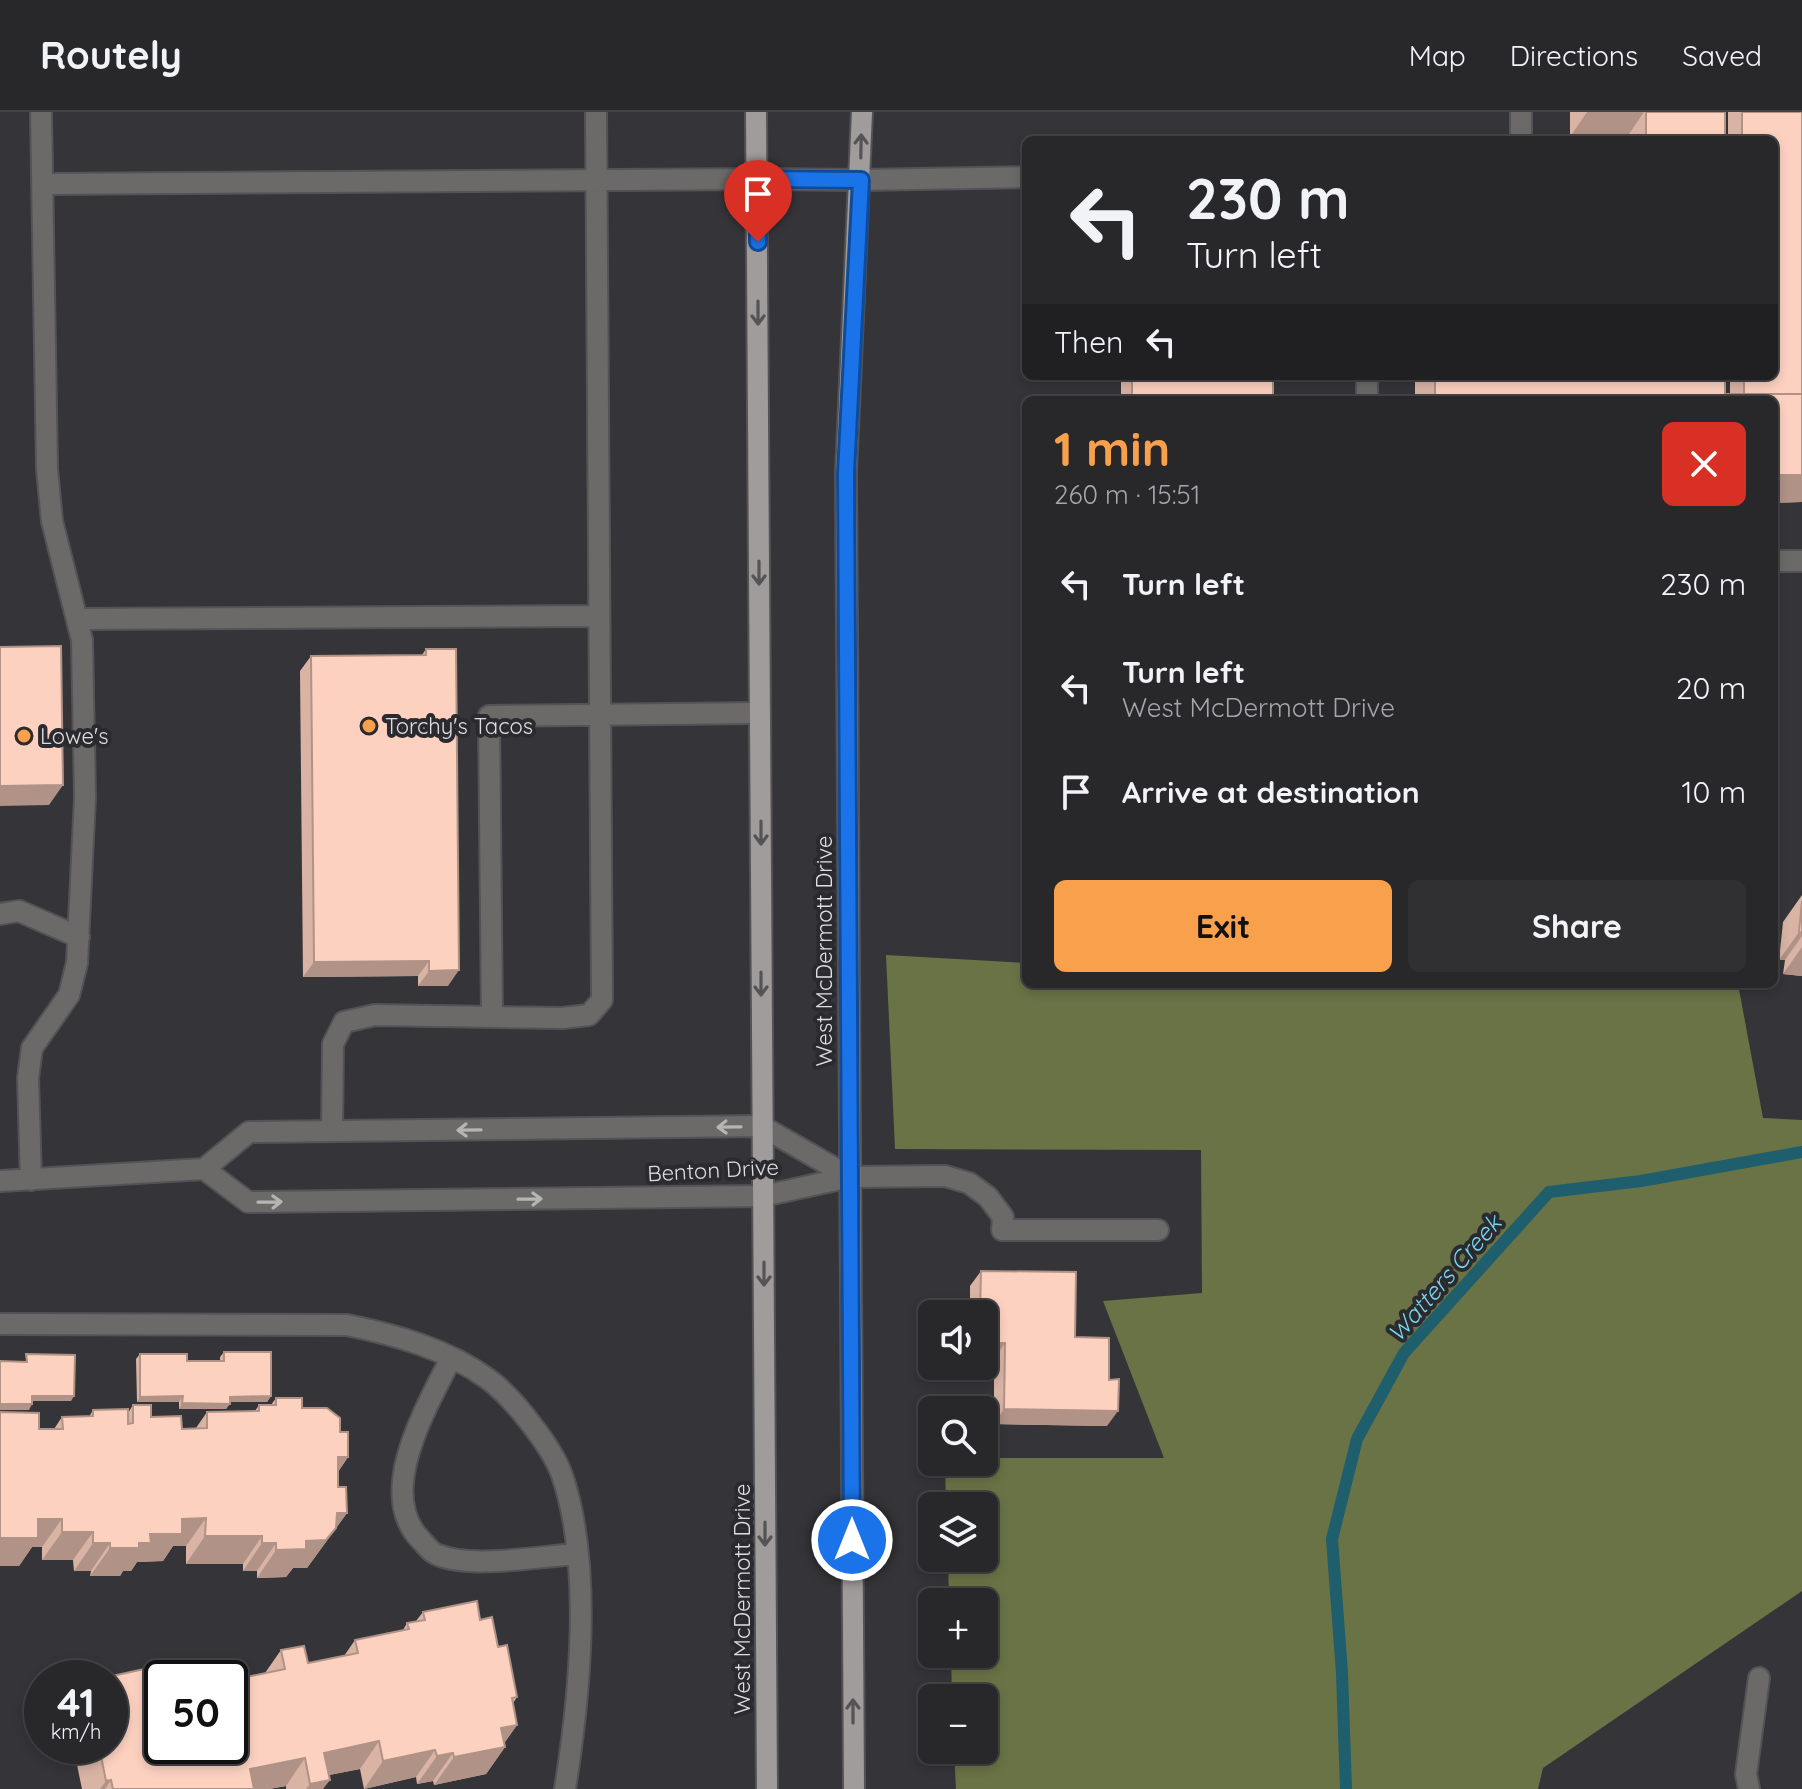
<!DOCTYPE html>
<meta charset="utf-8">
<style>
:root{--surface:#28282b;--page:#303033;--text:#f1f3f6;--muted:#a5a6a9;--line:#444447;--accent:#f9a04c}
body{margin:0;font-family:Quicksand,sans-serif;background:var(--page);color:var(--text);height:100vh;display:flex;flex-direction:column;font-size:30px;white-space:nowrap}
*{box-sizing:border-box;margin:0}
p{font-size:26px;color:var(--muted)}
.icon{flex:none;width:44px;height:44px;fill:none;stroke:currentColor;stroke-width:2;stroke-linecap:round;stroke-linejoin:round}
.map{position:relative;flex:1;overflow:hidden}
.sheet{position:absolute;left:1022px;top:284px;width:756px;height:592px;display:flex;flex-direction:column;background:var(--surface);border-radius:12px;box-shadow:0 4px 12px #0003,0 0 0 2px var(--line)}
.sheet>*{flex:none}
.hud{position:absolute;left:1022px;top:24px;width:756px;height:244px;border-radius:12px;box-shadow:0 4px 12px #0003,0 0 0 2px var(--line);background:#28282b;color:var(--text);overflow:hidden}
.controls{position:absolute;left:918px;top:1188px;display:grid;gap:16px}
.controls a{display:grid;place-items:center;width:80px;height:80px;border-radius:12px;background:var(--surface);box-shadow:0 4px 12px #0003,0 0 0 2px var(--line);font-size:40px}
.speed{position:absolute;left:24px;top:1548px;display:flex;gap:16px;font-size:40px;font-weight:700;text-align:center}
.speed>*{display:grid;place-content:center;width:104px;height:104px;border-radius:50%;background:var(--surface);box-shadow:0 4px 12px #0003,0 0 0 2px var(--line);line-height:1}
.speed small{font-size:20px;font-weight:400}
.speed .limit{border:4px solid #111;border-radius:12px;background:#fff;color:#111}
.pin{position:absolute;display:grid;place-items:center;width:68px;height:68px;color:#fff;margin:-82px -34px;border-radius:50% 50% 50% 0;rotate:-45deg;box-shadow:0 0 8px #0007}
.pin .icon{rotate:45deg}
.me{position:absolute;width:88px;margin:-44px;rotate:0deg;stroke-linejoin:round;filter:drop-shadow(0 0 6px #0008)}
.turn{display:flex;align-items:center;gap:28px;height:168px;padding:0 32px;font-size:36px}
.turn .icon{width:104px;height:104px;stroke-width:2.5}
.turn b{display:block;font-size:56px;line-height:68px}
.then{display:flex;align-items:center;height:76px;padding:0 32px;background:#0003;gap:16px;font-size:30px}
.round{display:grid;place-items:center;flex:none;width:84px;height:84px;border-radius:12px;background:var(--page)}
.overview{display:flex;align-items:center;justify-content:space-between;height:136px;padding:0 32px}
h1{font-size:48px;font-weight:800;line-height:60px;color:var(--accent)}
.cta{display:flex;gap:16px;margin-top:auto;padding:16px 32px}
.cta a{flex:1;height:92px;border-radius:12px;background:var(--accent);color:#111;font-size:32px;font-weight:800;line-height:92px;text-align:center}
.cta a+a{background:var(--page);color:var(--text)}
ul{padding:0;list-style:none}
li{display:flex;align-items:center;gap:24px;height:104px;padding:0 32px}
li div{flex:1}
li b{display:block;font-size:30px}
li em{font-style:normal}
header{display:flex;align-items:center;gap:48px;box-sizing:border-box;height:112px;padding:0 40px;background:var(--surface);border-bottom:2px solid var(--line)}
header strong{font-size:38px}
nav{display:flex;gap:44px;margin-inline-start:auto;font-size:28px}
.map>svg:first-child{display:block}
</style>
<header>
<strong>Routely</strong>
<nav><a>Map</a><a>Directions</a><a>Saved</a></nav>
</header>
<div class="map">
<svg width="1802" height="1677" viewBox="0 0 1802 1677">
<rect width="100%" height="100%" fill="#353539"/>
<path fill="#697345" d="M 886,843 L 1026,851 L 1026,872 L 1560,875 L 1561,872 L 1738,872 L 1763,1006 L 1802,1008 L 1802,1479 L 1543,1656 L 1538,1677 L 956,1677 L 954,1638 L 984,1638 L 984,1586 L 952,1586 L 951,1542 L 984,1542 L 984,1490 L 949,1490 L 948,1446 L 984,1446 L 984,1394 L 946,1394 L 945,1350 L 984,1350 L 984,1346 L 1164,1346 L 1103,1189 L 1202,1181 L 1201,1038 L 895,1037 Z"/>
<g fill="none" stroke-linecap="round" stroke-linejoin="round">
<path stroke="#1e5e6d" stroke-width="12" d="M 1346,1677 L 1342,1561 L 1332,1427 L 1357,1327 L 1404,1241 L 1549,1080 L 1641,1069 L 1802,1040"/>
<defs>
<path id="minor" d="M 1521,0 L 1521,28
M 861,68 L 1026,65
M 42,72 L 757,67
M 1367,288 L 1367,264
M 1774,449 L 1802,449
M 78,507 L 599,504
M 0,802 L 19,799 L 79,825
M 492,905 L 489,604 L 760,601
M 332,1019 L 333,932 L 344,910 L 375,903 L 562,906 L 589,903 L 602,888 L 596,0
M 204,1057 L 248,1090 L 763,1084 L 850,1065 L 945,1064 L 969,1071 L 988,1085 L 1003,1105 L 1002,1118 L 1158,1118
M 31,1068 L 28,966 L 32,936 L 69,883 L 77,851 L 85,685 L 82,528 L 52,409 L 47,357 L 41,0
M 0,1069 L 204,1057 L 249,1020 L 761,1014 L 850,1065
M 0,1212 L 347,1213 C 396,1223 447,1237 488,1267 C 513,1285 552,1335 562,1363 C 593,1455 580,1583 565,1677
M 451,1246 C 428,1293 375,1380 420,1427 C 425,1432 431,1441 438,1443 C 473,1457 539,1444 578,1442
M 1749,1677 L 1746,1662 L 1759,1566"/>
<path id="major" d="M 756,0 L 767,1677
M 757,67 L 861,68
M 854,1677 L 846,361 L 862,0"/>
</defs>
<use href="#minor" stroke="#535357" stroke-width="24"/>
<use href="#major" stroke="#535357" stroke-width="24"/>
<use href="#minor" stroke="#6c6969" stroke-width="20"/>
<use href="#major" stroke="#a19c9c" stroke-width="20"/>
</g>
<path fill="#d9b4a5" d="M 1570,0 L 1725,0 L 1725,28 L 1627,28 L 1627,25 L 1570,25 Z
M 1728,0 L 1802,0 L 1802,390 L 1774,391 L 1774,288 L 1415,288 L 1415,264 L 1725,264 L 1725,282 L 1730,282 L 1730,264 L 1774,264 L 1774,28 L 1728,28 Z
M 1121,264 L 1273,264 L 1273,288 L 1121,288 Z
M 426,537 L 448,874 L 418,874 L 418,864 L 303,865 L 300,559 L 311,544 L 422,543 Z
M 1802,783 L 1802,864 L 1783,862 L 1785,848 L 1779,848 L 1783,810 Z
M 981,1159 L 1075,1225 L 1107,1314 L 994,1312 L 994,1247 L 984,1202 L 970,1202 L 970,1174 Z
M 224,1240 L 271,1284 L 267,1290 L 230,1290 L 226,1297 L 179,1297 L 179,1290 L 137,1290 L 136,1247 L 140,1242 L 187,1249 L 220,1249 L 220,1245 Z
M 276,1286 L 302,1296 L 340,1320 L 348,1345 L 338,1360 L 338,1375 L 347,1401 L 307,1456 L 293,1456 L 286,1465 L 257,1466 L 257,1459 L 243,1459 L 243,1452 L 186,1452 L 186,1434 L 173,1434 L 163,1449 L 137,1450 L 131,1459 L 123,1459 L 120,1464 L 90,1464 L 91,1459 L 74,1459 L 73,1448 L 42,1448 L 42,1435 L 32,1435 L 19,1454 L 39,1317 L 54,1317 L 62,1305 L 89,1305 L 93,1298 L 128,1301 L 133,1293 L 151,1305 L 182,1317 L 196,1316 L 207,1300 L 255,1299 L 259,1293 L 271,1293 Z
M 423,1500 L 480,1508 L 498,1535 L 517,1585 L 513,1591 L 517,1613 L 504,1631 L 505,1635 L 486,1662 L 434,1673 L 433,1669 L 417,1672 L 416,1665 L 364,1677 L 360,1657 L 329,1663 L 323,1677 L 286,1677 L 286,1674 L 269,1677 L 82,1677 L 76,1648 L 80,1642 L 79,1634 L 110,1634 L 159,1562 L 232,1568 L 265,1561 L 281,1538 L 308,1551 L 344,1544 L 355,1528 L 403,1518 L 407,1511 L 416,1509 Z"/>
<path fill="#b09286" d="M 1587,0 L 1644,0 L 1627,25 L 1570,25 Z
M 1774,363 L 1802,363 L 1802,390 L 1774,391 Z
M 63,673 L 49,693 L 0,694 L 0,674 Z
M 1799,820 L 1802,820 L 1802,824 L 1785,848 L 1779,848 Z
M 1802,835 L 1802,864 L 1783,862 Z
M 429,849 L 418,864 L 303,865 L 314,850 Z
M 459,858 L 448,874 L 418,874 L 429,859 Z
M 984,1231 L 1005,1231 L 994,1247 L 984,1246 Z
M 32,1284 L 74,1284 L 71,1289 L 29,1289 Z
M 183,1284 L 179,1290 L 137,1290 L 140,1285 Z
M 271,1284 L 267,1290 L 226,1290 L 230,1285 Z
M 182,1291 L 230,1292 L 226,1297 L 179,1297 Z
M 0,1292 L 32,1292 L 29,1298 L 0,1298 Z
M 1004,1297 L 1118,1299 L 1107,1314 L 994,1312 Z
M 338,1345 L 348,1345 L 329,1373 Z
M 337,1401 L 347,1401 L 307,1456 L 293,1456 L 286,1465 L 257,1466 L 276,1438 L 306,1429 Z
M 206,1406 L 186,1434 L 173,1434 L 163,1449 L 137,1450 L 131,1459 L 123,1459 L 120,1464 L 90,1464 L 110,1436 L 139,1431 L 150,1422 L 182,1407 Z
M 38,1407 L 62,1407 L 42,1435 L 32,1435 L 19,1454 L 0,1454 L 0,1426 Z
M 62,1420 L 93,1420 L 73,1448 L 42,1448 Z
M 205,1424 L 262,1424 L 243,1452 L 186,1452 Z
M 93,1431 L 110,1431 L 91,1459 L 74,1459 Z
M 262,1431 L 276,1431 L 257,1459 L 243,1459 Z
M 517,1613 L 501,1636 L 505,1635 L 486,1662 L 434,1673 L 454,1645 L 501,1616 Z
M 379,1629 L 360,1657 L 309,1667 L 324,1641 Z
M 435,1638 L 416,1665 L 364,1677 L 383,1649 Z
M 453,1641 L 433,1669 L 417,1672 L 437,1644 Z
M 305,1646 L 286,1674 L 269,1677 L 236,1677 L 250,1657 Z
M 111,1668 L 105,1677 L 100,1677 L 106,1669 Z
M 330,1668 L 323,1677 L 306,1677 L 310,1672 Z"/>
<path fill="#fcd1c0" stroke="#b09286" stroke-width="2" fill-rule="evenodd" d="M 1646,0 L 1725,0 L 1725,28 L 1646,28 Z
M 1742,0 L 1802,0 L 1802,282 L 1744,282 L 1744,264 L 1774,264 L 1774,28 L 1742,28 Z
M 1132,264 L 1273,264 L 1273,288 L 1132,288 Z
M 1435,264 L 1725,264 L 1725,282 L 1802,282 L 1802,363 L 1774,363 L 1774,288 L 1435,288 Z
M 61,534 L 63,673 L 0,674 L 0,535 Z
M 426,537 L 456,537 L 459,858 L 429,859 L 429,849 L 314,850 L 311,544 L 426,543 Z
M 1802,789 L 1802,820 L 1799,820 Z
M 981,1159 L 1076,1160 L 1075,1225 L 1109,1226 L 1109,1268 L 1119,1267 L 1118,1299 L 1004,1297 L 1005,1231 L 984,1231 L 984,1202 L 980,1202 Z
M 224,1240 L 271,1240 L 271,1284 L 230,1285 L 230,1292 L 182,1291 L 183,1284 L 140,1285 L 140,1242 L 187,1242 L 187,1249 L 224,1249 Z
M 26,1242 L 75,1243 L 74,1284 L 32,1284 L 32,1292 L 0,1292 L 0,1249 L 27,1250 Z
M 276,1286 L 302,1286 L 302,1296 L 327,1296 L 340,1306 L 340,1320 L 348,1320 L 348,1345 L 338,1345 L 338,1375 L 346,1375 L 347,1401 L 337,1401 L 336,1416 L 326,1428 L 306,1429 L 306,1437 L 276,1438 L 276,1431 L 262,1431 L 262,1424 L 205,1424 L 206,1406 L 182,1407 L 182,1422 L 150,1422 L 151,1431 L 139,1431 L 139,1436 L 110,1436 L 110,1431 L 93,1431 L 93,1420 L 62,1420 L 62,1407 L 38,1407 L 38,1426 L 0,1426 L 0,1300 L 39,1301 L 39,1317 L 63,1317 L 62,1305 L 93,1304 L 93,1298 L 128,1297 L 128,1312 L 133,1311 L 133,1293 L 151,1293 L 151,1305 L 181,1304 L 182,1317 L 207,1316 L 207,1300 L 259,1299 L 259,1293 L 276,1293 Z
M 477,1489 L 480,1508 L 492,1505 L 498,1535 L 507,1533 L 517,1585 L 512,1586 L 517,1613 L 501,1616 L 505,1635 L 454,1645 L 453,1641 L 437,1644 L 435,1638 L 383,1649 L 379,1629 L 324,1641 L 330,1668 L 310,1672 L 305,1646 L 250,1657 L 254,1677 L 113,1677 L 111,1668 L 106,1669 L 99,1634 L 110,1634 L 110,1566 L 103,1566 L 158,1554 L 159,1562 L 174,1559 L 176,1564 L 229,1553 L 232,1568 L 285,1557 L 281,1538 L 304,1534 L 308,1551 L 358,1541 L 355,1528 L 409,1517 L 407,1511 L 425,1508 L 423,1500 ZM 162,1566 L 230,1566 L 230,1634 L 162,1634 Z"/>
<defs><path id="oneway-shaft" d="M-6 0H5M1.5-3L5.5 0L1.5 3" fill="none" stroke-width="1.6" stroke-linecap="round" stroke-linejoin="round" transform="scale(2)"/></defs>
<g stroke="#545355">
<use href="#oneway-shaft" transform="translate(861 34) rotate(-89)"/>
<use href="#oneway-shaft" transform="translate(758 201) rotate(90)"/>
<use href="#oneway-shaft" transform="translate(759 461) rotate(90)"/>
<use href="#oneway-shaft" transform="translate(761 721) rotate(90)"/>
<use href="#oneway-shaft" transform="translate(761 872) rotate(90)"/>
<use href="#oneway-shaft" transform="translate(764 1162) rotate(90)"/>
<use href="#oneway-shaft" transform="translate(765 1422) rotate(90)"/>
<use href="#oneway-shaft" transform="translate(853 1599) rotate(-90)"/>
</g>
<g stroke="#b5b5b6">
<use href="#oneway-shaft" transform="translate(729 1015) rotate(179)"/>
<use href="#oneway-shaft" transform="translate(469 1018) rotate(179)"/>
<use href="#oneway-shaft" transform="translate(530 1087) rotate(-1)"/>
<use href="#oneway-shaft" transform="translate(270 1090) rotate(-1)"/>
</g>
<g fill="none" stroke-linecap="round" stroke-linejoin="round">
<defs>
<path id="route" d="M 758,130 L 757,67 L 861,68 L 846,361 L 852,1428"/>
</defs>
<use href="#route" stroke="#114b97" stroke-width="20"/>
<use href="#route" stroke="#1a73e8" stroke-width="14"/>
</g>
<g fill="#f9a04c" stroke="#2b2b2f" stroke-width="3">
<circle cx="369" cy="614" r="8"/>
<circle cx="24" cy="624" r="8"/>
</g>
<g text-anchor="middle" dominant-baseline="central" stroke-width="8" stroke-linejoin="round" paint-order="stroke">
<g font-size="22" fill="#dddee0" stroke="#2b2b2f" text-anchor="start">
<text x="385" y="614">Torchy's Tacos</text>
<text x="40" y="624">Lowe's</text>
</g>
<g font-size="22" fill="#dddee0" stroke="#2b2b2f">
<text transform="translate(824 839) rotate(-90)">West McDermott Drive</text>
<text transform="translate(713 1058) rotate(-3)">Benton Drive</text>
<text transform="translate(742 1487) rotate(-90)">West McDermott Drive</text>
</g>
<g font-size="24" font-style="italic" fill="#77d8f1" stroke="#2b2b2f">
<text transform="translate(1444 1166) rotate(-49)">Watters Creek</text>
</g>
</g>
</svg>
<div class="controls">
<a><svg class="icon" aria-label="sound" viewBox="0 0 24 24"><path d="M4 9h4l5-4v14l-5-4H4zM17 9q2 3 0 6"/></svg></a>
<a><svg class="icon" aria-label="search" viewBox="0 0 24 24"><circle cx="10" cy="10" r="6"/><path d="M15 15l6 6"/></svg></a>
<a><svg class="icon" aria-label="layers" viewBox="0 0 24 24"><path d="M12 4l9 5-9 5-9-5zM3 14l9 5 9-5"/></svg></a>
<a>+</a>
<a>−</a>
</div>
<div class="speed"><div>41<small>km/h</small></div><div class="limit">50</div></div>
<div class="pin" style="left:758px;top:130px;background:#d93025"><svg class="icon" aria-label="arrive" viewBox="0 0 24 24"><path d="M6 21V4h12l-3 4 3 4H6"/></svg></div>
<svg class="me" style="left:852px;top:1428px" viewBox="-20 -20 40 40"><circle r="17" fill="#1a73e8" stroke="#fff" stroke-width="3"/><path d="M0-11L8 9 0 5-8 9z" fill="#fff"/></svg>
<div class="hud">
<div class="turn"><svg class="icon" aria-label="left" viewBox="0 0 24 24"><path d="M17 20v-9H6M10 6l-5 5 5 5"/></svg><div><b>230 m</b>Turn left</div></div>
<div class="then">Then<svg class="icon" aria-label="left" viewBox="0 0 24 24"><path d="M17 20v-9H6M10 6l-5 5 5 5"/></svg></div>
</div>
<section class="sheet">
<div class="overview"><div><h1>1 min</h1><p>260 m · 15:51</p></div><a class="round" style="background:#d93025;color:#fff"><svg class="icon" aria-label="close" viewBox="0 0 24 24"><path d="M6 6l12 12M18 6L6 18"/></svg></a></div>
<ul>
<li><svg class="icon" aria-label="left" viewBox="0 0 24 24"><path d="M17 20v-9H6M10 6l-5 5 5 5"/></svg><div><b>Turn left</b></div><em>230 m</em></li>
<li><svg class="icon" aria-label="left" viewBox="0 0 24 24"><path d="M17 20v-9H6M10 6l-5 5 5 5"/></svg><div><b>Turn left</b><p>West McDermott Drive</p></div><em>20 m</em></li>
<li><svg class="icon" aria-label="arrive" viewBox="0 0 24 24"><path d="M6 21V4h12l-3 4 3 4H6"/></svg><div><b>Arrive at destination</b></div><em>10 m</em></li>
</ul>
<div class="cta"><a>Exit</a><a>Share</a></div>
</section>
</div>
